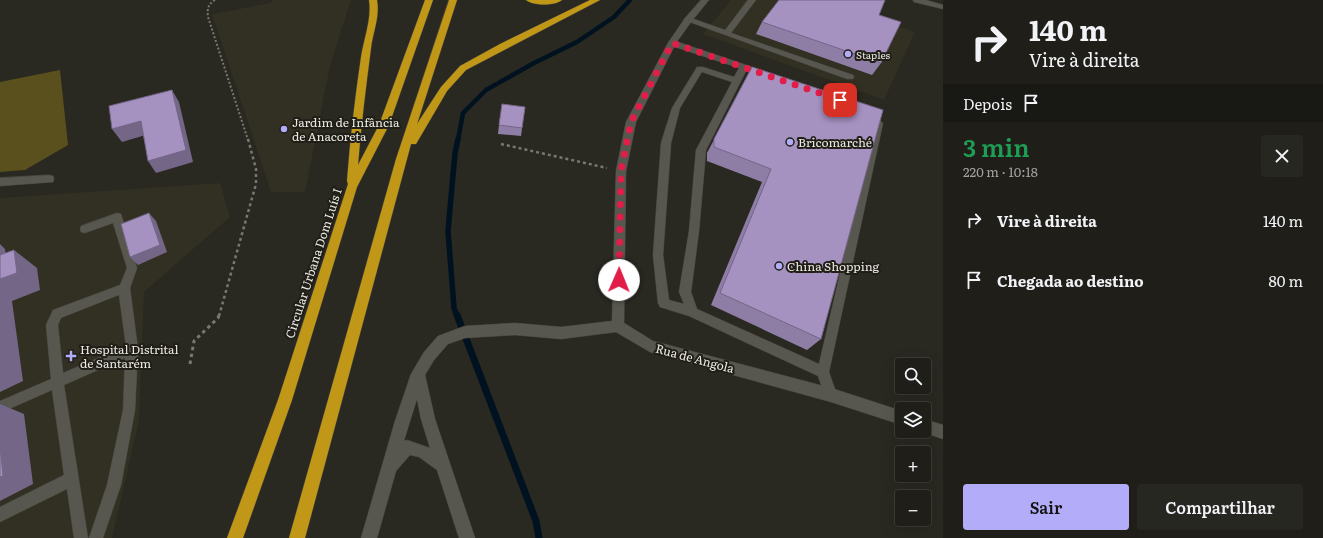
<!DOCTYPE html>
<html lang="pt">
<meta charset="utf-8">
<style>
:root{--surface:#1f1e19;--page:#272722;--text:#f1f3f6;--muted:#a1a2a2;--line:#3c3c38;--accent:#b3adf9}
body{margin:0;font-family:Literata,serif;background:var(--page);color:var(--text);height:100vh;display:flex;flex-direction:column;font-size:15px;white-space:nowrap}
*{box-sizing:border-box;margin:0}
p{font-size:13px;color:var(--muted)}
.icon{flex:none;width:22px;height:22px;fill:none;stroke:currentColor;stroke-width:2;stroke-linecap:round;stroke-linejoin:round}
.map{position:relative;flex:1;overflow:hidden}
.sheet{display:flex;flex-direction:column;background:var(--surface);width:380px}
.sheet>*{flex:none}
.top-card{background:#1f1e19;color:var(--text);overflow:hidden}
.fabs{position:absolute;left:895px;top:358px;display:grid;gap:8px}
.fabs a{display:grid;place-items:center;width:36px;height:36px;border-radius:4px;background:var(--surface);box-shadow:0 4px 16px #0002,0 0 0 1px var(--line);font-size:20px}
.pin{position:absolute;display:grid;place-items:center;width:34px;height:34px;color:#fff;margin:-17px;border-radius:8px;box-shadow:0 2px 6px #0006}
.me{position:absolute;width:44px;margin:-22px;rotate:1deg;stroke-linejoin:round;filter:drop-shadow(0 0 3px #0008)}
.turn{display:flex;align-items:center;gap:14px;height:84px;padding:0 20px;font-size:18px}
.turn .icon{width:52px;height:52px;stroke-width:2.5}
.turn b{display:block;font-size:28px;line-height:34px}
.then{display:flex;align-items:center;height:38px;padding:0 20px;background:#0003;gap:8px;font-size:15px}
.round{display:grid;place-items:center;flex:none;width:42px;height:42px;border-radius:4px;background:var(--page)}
.summary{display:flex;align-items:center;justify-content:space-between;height:68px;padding:0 20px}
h1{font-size:24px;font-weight:600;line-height:30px;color:#1e9e55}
.cta{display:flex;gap:8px;margin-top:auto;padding:8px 20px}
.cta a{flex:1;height:46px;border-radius:4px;background:var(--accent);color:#111;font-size:16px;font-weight:600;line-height:46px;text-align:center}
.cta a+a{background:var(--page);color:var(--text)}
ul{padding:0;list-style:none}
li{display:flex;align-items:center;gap:12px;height:60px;padding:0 20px}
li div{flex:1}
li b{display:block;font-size:15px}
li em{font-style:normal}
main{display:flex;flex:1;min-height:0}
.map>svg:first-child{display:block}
</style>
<main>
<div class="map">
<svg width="943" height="538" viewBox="0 0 943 538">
<rect width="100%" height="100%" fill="#292821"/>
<path fill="#323022" d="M 273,0 L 351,0 L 330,66 L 305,192 L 271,192 L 212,14 L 270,3 Z
M 731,0 L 815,0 L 915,32 L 884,100 L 703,34 Z
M 220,183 L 230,217 L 144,292 L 139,421 L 112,538 L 0,538 L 0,198 Z"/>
<path fill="#5a501e" d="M 60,70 L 68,145 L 25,170 L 0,172 L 0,82 Z"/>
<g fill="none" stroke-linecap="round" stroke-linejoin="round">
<path stroke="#001220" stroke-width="4.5" d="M 458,140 L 463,113 L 486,90 L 534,63 L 577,42 L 614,17 L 630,0"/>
<path stroke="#001220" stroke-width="5.5" d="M 457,316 L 454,308 L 448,231 L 455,153 L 458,139"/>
<path stroke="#001220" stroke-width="7" d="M 457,315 L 536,521 L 539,538"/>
<defs>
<path id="lane" d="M 748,0 L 756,0 L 731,33 L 853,75 L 854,77 L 853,79 L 847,79 L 684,20 L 685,18 L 691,18 L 725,30 Z
M 669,41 L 675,41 L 767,72 L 768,74 L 764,77 L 746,71 L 706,150 L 699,231 L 691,292 L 697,309 L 819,364 L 875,123 L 879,120 L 883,123 L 829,372 L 837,395 L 836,399 L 831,401 L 826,399 L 818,376 L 689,316 L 660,307 L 658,303 L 653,255 L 661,143 L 672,108 L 697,67 L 703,67 L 734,77 L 739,68 L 669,45 ZM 702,72 L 732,82 L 696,150 L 689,231 L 679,292 L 684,304 L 669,300 L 663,255 L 671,143 L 680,108 Z
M 117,213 L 121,214 L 122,217 L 137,268 L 130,288 L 138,349 L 135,410 L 121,485 L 103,538 L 89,538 L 107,485 L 123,410 L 125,358 L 64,385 L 88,538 L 74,538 L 67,489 L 0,522 L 0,507 L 64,475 L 52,390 L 0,413 L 0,401 L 51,379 L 46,325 L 53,310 L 120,285 L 127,268 L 113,223 L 85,233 L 81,232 L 80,229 L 81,226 ZM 119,295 L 126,346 L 63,373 L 58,325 L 61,318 Z"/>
<path id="street" d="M 701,0 L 709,0 L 691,22 L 676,43 L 636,122 L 626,171 L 624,323 L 653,341 L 831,388 L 902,411 L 902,425 L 831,402 L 650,352 L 616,332 L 561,339 L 515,335 L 465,338 L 448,344 L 434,360 L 425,375 L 435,419 L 475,538 L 459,538 L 437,470 L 419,457 L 410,455 L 396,471 L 377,538 L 361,538 L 395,421 L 411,374 L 424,352 L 438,336 L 465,326 L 515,323 L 561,327 L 612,321 L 616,171 L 626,122 L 668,43 L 685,18 ZM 417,399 L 421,419 L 430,448 L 407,440 L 404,441 Z
M 913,0 L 926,0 L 943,5 L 943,9 L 914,2 Z
M 49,175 L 53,176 L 54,179 L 53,182 L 0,186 L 0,178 Z
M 924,419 L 943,425 L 943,439 L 919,431 L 924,431 Z"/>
<path id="highway" d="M 369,0 L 377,0 C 380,17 373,32 371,48 C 366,87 361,125 358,165 L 379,125 L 425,0 L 433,0 L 389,125 L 357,187 L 292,400 L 243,538 L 227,538 L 278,400 L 348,184 L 347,181 C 350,139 355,98 361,57 C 364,38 372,18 369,0 Z
M 449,0 L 457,0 L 417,124 L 441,87 L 460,66 L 500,44 L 590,0 L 600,0 L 466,70 L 447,91 L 416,144 L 411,144 L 305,538 L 289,538 L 396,159 Z
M 526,0 L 562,0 C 555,6 533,6 526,0 Z"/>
</defs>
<use href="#lane" stroke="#46453f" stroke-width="1"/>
<use href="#street" stroke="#46453f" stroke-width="1"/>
<use href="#highway" stroke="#46453f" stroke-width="1"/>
<path stroke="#787771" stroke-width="2" stroke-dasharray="2 2" stroke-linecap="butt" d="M 215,0 C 208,4 207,9 208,17 L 248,140"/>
<path stroke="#787771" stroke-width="2.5" stroke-dasharray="3 3" stroke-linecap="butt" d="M 501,144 L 607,168
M 219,316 L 256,184 L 256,169 L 248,139"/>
<path stroke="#787771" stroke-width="3" stroke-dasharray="3.5 3.5" stroke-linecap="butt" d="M 190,364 L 194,341 L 218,318 L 219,315"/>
<use href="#lane" fill="#58574f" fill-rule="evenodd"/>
<use href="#street" fill="#58574f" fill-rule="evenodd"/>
<use href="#highway" fill="#c19718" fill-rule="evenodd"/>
</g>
<path fill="#8e7ea6" d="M 879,15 L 881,63 L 872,75 L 756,34 L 762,22 Z
M 752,67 L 821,339 L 807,350 L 711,305 L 762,182 L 707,161 L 707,153 Z
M 525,107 L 521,136 L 498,134 L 499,125 Z"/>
<path fill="#746687" d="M 172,90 L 179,102 L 193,162 L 156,173 L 148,161 Z
M 141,121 L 149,134 L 122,142 L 112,129 Z
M 149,213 L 156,221 L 167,252 L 138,265 L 130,257 Z
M 0,244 L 5,249 L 9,276 L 14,250 L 37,268 L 40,290 L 12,301 L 23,381 L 0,392 Z
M 0,404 L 24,414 L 33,484 L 0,501 Z"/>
<path fill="#a592c1" stroke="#746687" d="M 779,0 L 885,0 L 879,15 L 901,22 L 881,63 L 762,22 Z
M 752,67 L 883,110 L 821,339 L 720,293 L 771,169 L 714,147 L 714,139 Z
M 172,90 L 186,150 L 148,161 L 141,121 L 112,129 L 109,106 Z
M 502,104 L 525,107 L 522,128 L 499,125 Z
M 149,213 L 160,245 L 130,257 L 121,224 Z
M 14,250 L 17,273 L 0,279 L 0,255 Z
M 0,446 L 3,476 L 0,477 Z"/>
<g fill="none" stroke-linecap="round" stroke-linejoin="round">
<path stroke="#e11d48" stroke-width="7" stroke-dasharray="0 12.6" d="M 619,280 L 621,171 L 631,122 L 672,43 L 840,100"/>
</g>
<g fill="#b3adf9" stroke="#201e17" stroke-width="1.5">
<circle cx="848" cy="54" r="4"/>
<circle cx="284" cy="129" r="4"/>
<circle cx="790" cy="142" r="4"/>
<circle cx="779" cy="266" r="4"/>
<path d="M69 350h4v4h4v4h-4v4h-4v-4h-4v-4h4z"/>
</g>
<g text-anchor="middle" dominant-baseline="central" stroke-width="4" stroke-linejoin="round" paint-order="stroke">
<g font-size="10" fill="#ebeae5" stroke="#201e17" text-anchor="start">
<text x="856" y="54">Staples</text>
</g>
<g font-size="12" fill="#ebeae5" stroke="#201e17" text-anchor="start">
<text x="292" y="122">Jardim de Infância<tspan x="292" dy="14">de Anacoreta</tspan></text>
<text x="798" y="142">Bricomarché</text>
<text x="787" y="266">China Shopping</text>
<text x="80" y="349">Hospital Distrital<tspan x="80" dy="14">de Santarém</tspan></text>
</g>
<g font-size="12" fill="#ebeae5" stroke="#201e17">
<text transform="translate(313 263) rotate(-72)">Circular Urbana Dom Luís I</text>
<text transform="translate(695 358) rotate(15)">Rua de Angola</text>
</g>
</g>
</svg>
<div class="fabs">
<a><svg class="icon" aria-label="search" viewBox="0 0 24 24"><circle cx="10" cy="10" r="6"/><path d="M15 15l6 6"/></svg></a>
<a><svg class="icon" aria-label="layers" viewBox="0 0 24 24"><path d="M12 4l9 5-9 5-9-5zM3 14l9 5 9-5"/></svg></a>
<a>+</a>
<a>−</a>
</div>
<div class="pin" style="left:840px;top:100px;background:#d93025"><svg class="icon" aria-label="arrive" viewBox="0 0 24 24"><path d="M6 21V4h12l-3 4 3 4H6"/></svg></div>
<svg class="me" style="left:619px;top:280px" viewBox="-20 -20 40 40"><circle r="19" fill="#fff"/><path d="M0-13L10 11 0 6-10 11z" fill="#e11d48"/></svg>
</div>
<section class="sheet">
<div class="top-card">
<div class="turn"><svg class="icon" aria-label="right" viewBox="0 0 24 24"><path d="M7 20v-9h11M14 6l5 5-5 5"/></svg><div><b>140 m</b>Vire à direita</div></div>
<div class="then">Depois<svg class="icon" aria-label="arrive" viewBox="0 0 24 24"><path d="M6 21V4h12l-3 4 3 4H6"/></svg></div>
</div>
<div class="summary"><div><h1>3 min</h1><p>220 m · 10:18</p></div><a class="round"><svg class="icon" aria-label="close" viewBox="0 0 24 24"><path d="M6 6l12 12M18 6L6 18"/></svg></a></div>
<ul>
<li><svg class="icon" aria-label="right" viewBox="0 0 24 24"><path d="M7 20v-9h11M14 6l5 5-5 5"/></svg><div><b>Vire à direita</b></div><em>140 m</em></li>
<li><svg class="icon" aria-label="arrive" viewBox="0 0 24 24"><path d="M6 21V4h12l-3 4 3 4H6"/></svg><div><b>Chegada ao destino</b></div><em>80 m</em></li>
</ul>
<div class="cta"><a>Sair</a><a>Compartilhar</a></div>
</section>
</main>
